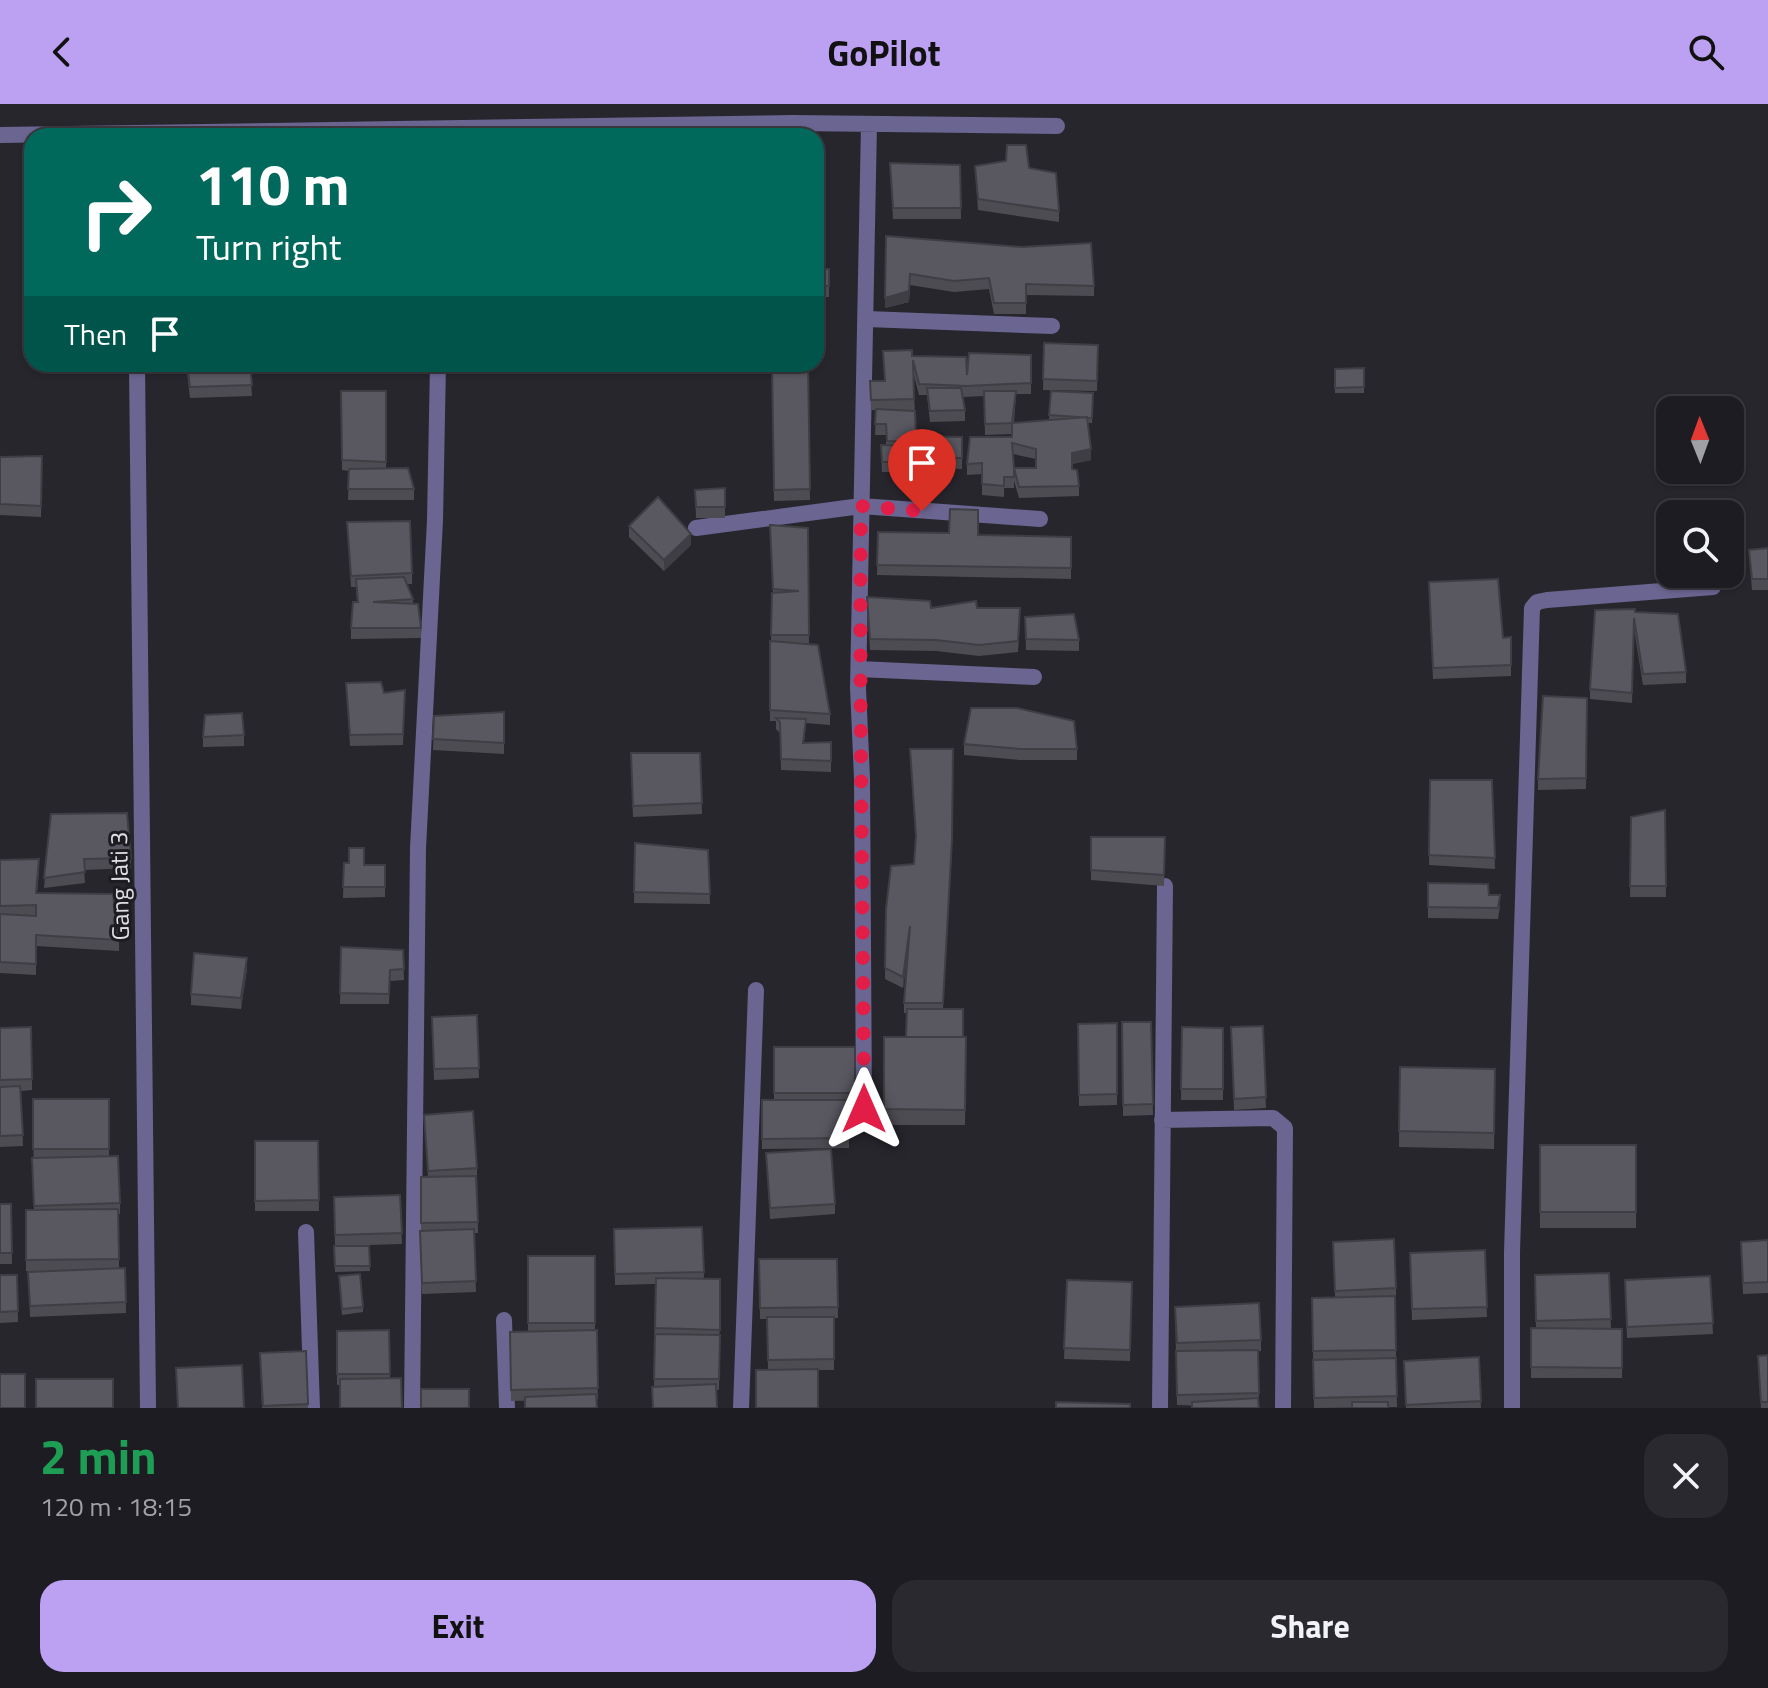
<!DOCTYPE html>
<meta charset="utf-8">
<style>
:root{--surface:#1d1c22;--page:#2a292f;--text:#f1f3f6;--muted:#a0a1a5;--line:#3b3a40;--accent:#bca0f2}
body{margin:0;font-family:"Titillium Web",sans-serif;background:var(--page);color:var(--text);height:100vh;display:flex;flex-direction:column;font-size:30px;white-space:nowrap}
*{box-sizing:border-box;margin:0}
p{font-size:26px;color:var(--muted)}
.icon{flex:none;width:44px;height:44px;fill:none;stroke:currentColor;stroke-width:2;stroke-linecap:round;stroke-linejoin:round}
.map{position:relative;height:1304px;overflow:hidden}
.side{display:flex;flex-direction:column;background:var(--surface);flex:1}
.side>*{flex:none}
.hud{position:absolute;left:24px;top:24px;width:800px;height:244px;border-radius:24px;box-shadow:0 2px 6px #0004,0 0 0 2px var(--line);background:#00695c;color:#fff;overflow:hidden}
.needle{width:52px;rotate:359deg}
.controls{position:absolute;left:1656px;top:292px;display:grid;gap:16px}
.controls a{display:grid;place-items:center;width:88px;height:88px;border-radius:16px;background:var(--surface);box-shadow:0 2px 6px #0004,0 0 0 2px var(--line);font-size:40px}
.pin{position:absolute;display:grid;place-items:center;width:68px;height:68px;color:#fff;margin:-82px -34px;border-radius:50% 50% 50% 0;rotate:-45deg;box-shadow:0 0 8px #0007}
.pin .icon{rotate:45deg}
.me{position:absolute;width:88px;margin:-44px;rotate:0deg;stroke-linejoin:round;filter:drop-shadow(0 0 6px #0008)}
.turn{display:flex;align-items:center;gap:28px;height:168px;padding:0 40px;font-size:36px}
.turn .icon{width:104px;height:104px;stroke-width:2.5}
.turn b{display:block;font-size:56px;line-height:68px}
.then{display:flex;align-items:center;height:76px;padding:0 40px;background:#0003;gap:16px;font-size:30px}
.round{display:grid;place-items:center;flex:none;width:84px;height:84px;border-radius:24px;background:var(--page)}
.headline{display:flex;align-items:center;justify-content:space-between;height:136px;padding:0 40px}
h1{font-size:48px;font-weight:700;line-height:60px;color:#1e9e55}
.primary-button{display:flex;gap:16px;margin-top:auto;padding:16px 40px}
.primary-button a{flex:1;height:92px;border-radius:24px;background:var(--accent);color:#111;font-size:32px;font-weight:700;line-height:92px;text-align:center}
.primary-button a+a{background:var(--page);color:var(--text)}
header{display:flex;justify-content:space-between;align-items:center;height:104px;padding:0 40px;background:var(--accent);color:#111;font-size:36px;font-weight:700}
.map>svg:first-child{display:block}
</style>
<header><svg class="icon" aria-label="back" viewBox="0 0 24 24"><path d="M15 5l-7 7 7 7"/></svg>GoPilot<svg class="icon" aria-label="search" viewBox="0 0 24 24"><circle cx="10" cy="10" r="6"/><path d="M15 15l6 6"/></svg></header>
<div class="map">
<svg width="1768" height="1304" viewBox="0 0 1768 1304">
<rect width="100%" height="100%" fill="#27262d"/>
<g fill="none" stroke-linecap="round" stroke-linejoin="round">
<path stroke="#6b6591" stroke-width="16" d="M 0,31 L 793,19 L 1057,22
M 867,215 L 1052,222
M 137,260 L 148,1304
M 696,424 L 861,402 L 1040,415
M 859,565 L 1034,573
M 864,1005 L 862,674 L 858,584 L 869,20
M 1162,1016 L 1273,1014 L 1285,1024 L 1283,1304
M 306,1128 L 312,1304
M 504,1216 L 507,1304
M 412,1304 L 418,744 L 435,416 L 438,260
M 741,1304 L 756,886
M 1160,1304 L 1165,782
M 1512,1304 L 1512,1148 L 1532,504 L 1537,498 L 1547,496 L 1713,483"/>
</g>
<path fill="#4d4c53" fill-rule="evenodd" d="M 890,59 L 960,61 L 961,115 L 893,115 Z
M 975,62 L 1029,64 L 1059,107 L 1059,118 L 978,106 Z
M 886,132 L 1094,182 L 1094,192 L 1026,191 L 1026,210 L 994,210 L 989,185 L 954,188 L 910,181 L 909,198 L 885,204 Z
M 816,165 L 829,165 L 829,193 L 816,193 Z
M 1044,239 L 1098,241 L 1097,287 L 1043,286 Z
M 883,247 L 912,252 L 967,271 L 1031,251 L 1031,290 L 1016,290 L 1014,319 L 1049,316 L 1051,287 L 1093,289 L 1092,319 L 1088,319 L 1091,356 L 1072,360 L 1072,365 L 1079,382 L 1079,392 L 1019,394 L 1014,377 L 1014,384 L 1004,384 L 1004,393 L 982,391 L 982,370 L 967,371 L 967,360 L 1012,333 L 1012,330 L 985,331 L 984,292 L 963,293 L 965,306 L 965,317 L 930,318 L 927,291 L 919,291 L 913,268 L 916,332 L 962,333 L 962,365 L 917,364 L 917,368 L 882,368 L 881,341 L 886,342 L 886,331 L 875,331 L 876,306 L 871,306 L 870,277 L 885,277 ZM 1013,350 L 1036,355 L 1036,364 L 1014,364 Z
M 186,260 L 250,260 L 252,292 L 190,294 Z
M 772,260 L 808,260 L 810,396 L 774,397 Z
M 1364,264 L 1364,289 L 1335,289 L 1335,265 Z
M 341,287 L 386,287 L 386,364 L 414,385 L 414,396 L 348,396 L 349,367 L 342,366 Z
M 42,352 L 41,413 L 0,411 L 0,353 Z
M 725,384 L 725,414 L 696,414 L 695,386 Z
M 347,418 L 412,469 L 412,480 L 407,480 L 413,495 L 413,500 L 421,524 L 421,534 L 351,535 L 351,524 L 357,498 L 356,483 L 351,483 Z
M 770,421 L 808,424 L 809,540 L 830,610 L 830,621 L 806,619 L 804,639 L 831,638 L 831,668 L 781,666 L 780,629 L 776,625 L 776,617 L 770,617 L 770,537 L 771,537 L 773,489 Z
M 629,422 L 691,441 L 664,467 L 629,433 Z
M 878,428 L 1071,433 L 1071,475 L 877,471 Z
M 1768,444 L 1768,486 L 1752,486 L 1749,446 Z
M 1429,489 L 1503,534 L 1511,533 L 1511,572 L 1433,575 Z
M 867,493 L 931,504 L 977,504 L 1020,514 L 1018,548 L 979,552 L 936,547 L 870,546 Z
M 1635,508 L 1686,568 L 1686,579 L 1643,581 L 1634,525 L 1632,599 L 1590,595 L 1590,585 Z
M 1025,513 L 1079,536 L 1079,547 L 1026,546 Z
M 346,579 L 384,589 L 405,586 L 403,641 L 350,642 Z
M 1587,594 L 1586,685 L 1538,686 L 1538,675 Z
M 504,608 L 504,650 L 433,646 L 434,612 Z
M 244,631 L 244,642 L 203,643 L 203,633 Z
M 964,640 L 1077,645 L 1077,656 L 1020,656 L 964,651 Z
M 910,645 L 952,746 L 943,905 L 963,933 L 966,933 L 965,1021 L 884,1021 L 884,933 L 906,933 L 907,909 L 904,909 L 904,899 L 908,847 L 903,884 L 885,875 L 886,805 L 914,760 L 916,737 Z
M 700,649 L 702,710 L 633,713 L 631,659 Z
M 1430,676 L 1492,676 L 1495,765 L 1429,761 Z
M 1665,706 L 1666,793 L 1630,793 L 1631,713 Z
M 51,710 L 131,754 L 131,764 L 84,766 L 85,779 L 44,784 Z
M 1091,733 L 1165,733 L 1164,782 L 1091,776 Z
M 635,739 L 708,746 L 710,800 L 634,799 Z
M 0,756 L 39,766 L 37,789 L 119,836 L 119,847 L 36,842 L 36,871 L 0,869 Z
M 344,759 L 364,761 L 385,761 L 385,793 L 343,794 Z
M 1428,779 L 1489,791 L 1500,802 L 1498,815 L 1428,814 Z
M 341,843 L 403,846 L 404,876 L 390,877 L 389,900 L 340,900 Z
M 247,865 L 241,905 L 191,901 L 191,890 Z
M 477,911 L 479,974 L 434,976 L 432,913 Z
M 1122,918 L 1151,918 L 1153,1011 L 1123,1012 Z
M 1117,919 L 1117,1001 L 1079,1002 L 1078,920 Z
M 1263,922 L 1266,1004 L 1234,1006 L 1231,923 Z
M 1182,923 L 1223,924 L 1223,996 L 1181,996 Z
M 0,924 L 32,975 L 32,986 L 21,987 L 23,1042 L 0,1043 Z
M 774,943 L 855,943 L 855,999 L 849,999 L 849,1044 L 762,1045 L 762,996 L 774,996 Z
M 1400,963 L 1495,965 L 1494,1045 L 1399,1043 Z
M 33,995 L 109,995 L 109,1052 L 120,1099 L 120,1110 L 118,1110 L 119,1164 L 125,1164 L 126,1209 L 30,1213 L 28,1168 L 45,1167 L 26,1167 L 26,1106 L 34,1106 Z
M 424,1011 L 477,1064 L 478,1129 L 474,1129 L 476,1188 L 422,1190 L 420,1137 L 421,1127 L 421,1073 L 428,1073 Z
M 255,1037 L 318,1037 L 319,1107 L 255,1107 Z
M 1540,1041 L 1636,1041 L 1636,1124 L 1540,1124 Z
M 766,1049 L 835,1100 L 835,1110 L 770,1115 Z
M 400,1091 L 402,1140 L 335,1142 L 334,1093 Z
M 0,1100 L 11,1100 L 12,1160 L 0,1160 Z
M 702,1123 L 704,1174 L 720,1175 L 719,1286 L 654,1283 L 655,1180 L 615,1181 L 614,1125 Z
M 1768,1136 L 1768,1189 L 1743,1190 L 1741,1138 Z
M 1333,1138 L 1396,1184 L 1396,1195 L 1395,1195 L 1397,1303 L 1314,1304 L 1312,1194 L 1335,1194 Z
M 334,1142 L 369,1142 L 370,1167 L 335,1168 Z
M 1485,1146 L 1487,1213 L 1412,1216 L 1410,1149 Z
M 528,1152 L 595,1152 L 595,1227 L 598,1295 L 511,1297 L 510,1228 L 528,1228 Z
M 759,1155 L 837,1155 L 838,1214 L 834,1214 L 834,1266 L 768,1266 L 767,1215 L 760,1215 Z
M 1609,1169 L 1611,1225 L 1622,1225 L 1622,1274 L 1531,1274 L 1531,1224 L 1536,1224 L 1535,1171 Z
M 0,1171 L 17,1171 L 18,1218 L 0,1219 Z
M 1710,1172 L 1713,1230 L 1627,1234 L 1625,1176 Z
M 1067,1176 L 1132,1178 L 1130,1257 L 1064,1255 Z
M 339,1178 L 363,1203 L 363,1208 L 342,1211 Z
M 1175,1203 L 1261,1236 L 1261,1247 L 1258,1247 L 1259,1304 L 1177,1301 Z
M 389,1226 L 390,1274 L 337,1281 L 337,1227 Z
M 306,1247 L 308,1304 L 262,1304 L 260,1260 Z
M 1768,1251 L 1768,1304 L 1761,1304 L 1758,1252 Z
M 1479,1253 L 1481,1304 L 1406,1304 L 1404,1257 Z"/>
<path fill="#3e3e44" d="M 910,170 L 909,198 L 885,204 L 885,194 Z
M 1091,345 L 1091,356 L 1072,360 L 1072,349 Z
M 691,430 L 691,441 L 664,467 L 664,456 Z
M 910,822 L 910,833 L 903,884 L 903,873 Z
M 247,854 L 247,865 L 241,905 L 241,894 Z"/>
<path fill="#595861" stroke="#3e3e44" stroke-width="2" fill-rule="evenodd" d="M 1007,41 L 1026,41 L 1029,64 L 1056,69 L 1059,107 L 978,95 L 975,62 L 1006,57 Z
M 890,59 L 960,61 L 961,104 L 893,104 Z
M 886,132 L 1022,143 L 1091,139 L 1094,182 L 1026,180 L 1026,199 L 994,199 L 989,174 L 954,177 L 910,170 L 909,187 L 885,194 Z
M 816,165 L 829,165 L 829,182 L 816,182 Z
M 1044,239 L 1098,241 L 1097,277 L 1043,275 Z
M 912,246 L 912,252 L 966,253 L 967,271 L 969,249 L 1031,251 L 1031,279 L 967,282 L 919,280 L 913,256 L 914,295 L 871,296 L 870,277 L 885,277 L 883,247 Z
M 187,260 L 250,260 L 252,281 L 190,283 Z
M 772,260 L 808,260 L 810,385 L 774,386 Z
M 1364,264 L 1364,283 L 1335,284 L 1335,265 Z
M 927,284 L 961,284 L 965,306 L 930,307 Z
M 341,287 L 386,287 L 386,358 L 342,356 Z
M 984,287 L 1016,287 L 1012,319 L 1087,313 L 1091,345 L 1072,349 L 1072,365 L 1077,366 L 1079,382 L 1019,383 L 1014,364 L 1014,373 L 1004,373 L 1004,382 L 982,380 L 982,359 L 967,360 L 970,333 L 1012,333 L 1012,319 L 985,320 ZM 1012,339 L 1036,345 L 1036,364 L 1014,364 Z
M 1051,287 L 1093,289 L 1092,314 L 1049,311 Z
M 876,305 L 915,307 L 916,332 L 962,333 L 962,354 L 917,353 L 917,358 L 882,358 L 881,341 L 916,342 L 916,338 L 887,337 L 886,320 L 875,320 Z
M 42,352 L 41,402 L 0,400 L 0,353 Z
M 408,364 L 414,385 L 348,385 L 349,365 Z
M 725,384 L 725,403 L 696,403 L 695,386 Z
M 658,393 L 691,430 L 664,456 L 629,422 Z
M 950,405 L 978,406 L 978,431 L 1071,433 L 1071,464 L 877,461 L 878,428 L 949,429 Z
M 410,417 L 412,469 L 351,472 L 347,418 Z
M 770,421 L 808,424 L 809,531 L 771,531 L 772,489 L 799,487 L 773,485 Z
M 1768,444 L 1768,475 L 1752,475 L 1749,446 Z
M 404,473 L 413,495 L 373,498 L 418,500 L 421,524 L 351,524 L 353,498 L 358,498 L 356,475 Z
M 1498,475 L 1503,534 L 1511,533 L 1511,561 L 1433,564 L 1429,478 Z
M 867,493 L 930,497 L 931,504 L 976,497 L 977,504 L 1020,504 L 1018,537 L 979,541 L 936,536 L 870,535 Z
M 1635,505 L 1635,508 L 1678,510 L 1686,568 L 1643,570 L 1634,514 L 1632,589 L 1590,585 L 1595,506 Z
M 1074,510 L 1079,536 L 1026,535 L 1025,513 Z
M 770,537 L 818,541 L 830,610 L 770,606 Z
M 381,578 L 384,589 L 405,586 L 403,630 L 350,631 L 346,579 Z
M 1543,592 L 1587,594 L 1586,674 L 1538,675 Z
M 971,604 L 1017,604 L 1074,617 L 1077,645 L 1020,645 L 964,640 Z
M 504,608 L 504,639 L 433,635 L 434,612 Z
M 242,609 L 244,631 L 203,633 L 205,611 Z
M 776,614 L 806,615 L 803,639 L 831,638 L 831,657 L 781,655 L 780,618 Z
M 910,645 L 953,645 L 952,735 L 943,899 L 904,899 L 910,822 L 903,873 L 885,864 L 886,805 L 891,762 L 914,760 L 916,732 Z
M 631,649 L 700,649 L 702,699 L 633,702 Z
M 1430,676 L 1492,676 L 1495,754 L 1429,751 Z
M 1665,706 L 1666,782 L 1630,782 L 1631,713 Z
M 127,709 L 131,754 L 84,755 L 85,768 L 44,774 L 51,710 Z
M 1091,733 L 1165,733 L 1164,771 L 1091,766 Z
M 635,739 L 708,746 L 710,790 L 634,788 Z
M 349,744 L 364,744 L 364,761 L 385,761 L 385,783 L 343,783 L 344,759 L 349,759 Z
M 39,755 L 36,789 L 113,790 L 119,836 L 36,831 L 36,860 L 0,858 L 0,810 L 36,812 L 36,801 L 0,802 L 0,756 Z
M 1428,779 L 1488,780 L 1489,791 L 1500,791 L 1498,804 L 1428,803 Z
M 341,843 L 403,846 L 404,865 L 390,866 L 389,890 L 340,889 Z
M 194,849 L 247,854 L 241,894 L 191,890 Z
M 907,905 L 963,905 L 963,933 L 906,933 Z
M 477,911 L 479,964 L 434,965 L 432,913 Z
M 1122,918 L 1151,918 L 1153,1000 L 1123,1001 Z
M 1117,919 L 1117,990 L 1079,991 L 1078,920 Z
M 1263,922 L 1266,993 L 1234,995 L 1231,923 Z
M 31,923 L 32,975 L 0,976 L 0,924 Z
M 1182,923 L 1223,924 L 1223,985 L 1181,985 Z
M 884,933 L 966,933 L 965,1006 L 884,1005 Z
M 774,943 L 855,943 L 855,989 L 774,989 Z
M 1400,963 L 1495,965 L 1494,1029 L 1399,1027 Z
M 20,982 L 23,1031 L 0,1032 L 0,983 Z
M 33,995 L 109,995 L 109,1045 L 33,1045 Z
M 762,996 L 849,996 L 849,1034 L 762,1035 Z
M 473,1007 L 477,1064 L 428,1067 L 424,1011 Z
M 255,1037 L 318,1037 L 319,1096 L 255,1097 Z
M 1540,1041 L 1636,1041 L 1636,1108 L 1540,1108 Z
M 831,1045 L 835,1100 L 770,1104 L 766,1049 Z
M 118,1052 L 120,1099 L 34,1102 L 32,1054 Z
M 476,1072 L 478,1118 L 421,1119 L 421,1073 Z
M 400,1091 L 402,1129 L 335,1131 L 334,1093 Z
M 0,1100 L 11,1100 L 12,1149 L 0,1149 Z
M 118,1105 L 119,1155 L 26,1156 L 26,1106 Z
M 702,1123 L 704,1168 L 615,1170 L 614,1125 Z
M 474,1125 L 476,1177 L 422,1179 L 420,1127 Z
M 1394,1135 L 1396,1184 L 1335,1187 L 1333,1138 Z
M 1768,1136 L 1768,1178 L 1743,1179 L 1741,1138 Z
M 334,1142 L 369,1142 L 370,1162 L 335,1162 Z
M 1485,1146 L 1487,1203 L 1412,1205 L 1410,1149 Z
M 528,1152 L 595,1152 L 595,1219 L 528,1219 Z
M 759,1155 L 837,1155 L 838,1203 L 760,1204 Z
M 125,1164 L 126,1198 L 30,1202 L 28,1168 Z
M 1609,1169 L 1611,1215 L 1536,1217 L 1535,1171 Z
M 360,1170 L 363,1203 L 342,1205 L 339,1172 Z
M 0,1171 L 17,1171 L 18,1207 L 0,1208 Z
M 1710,1172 L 1713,1219 L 1627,1223 L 1625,1176 Z
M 656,1174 L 720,1175 L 720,1226 L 655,1224 Z
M 1067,1176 L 1132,1178 L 1130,1246 L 1064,1244 Z
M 1395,1192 L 1396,1246 L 1313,1247 L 1312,1194 Z
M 1259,1199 L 1261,1236 L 1177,1239 L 1175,1203 Z
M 767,1213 L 834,1213 L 834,1255 L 768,1256 Z
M 1531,1224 L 1622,1225 L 1622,1264 L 1531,1263 Z
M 389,1226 L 390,1270 L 337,1270 L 337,1227 Z
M 597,1226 L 598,1284 L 511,1286 L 510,1228 Z
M 655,1230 L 720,1231 L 719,1275 L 654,1275 Z
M 1258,1246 L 1259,1289 L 1177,1291 L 1176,1247 Z
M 306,1247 L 308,1300 L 263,1302 L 260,1249 Z
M 1768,1251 L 1768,1298 L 1761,1298 L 1758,1252 Z
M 1479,1253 L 1481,1297 L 1406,1301 L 1404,1257 Z
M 1396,1254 L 1397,1292 L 1314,1294 L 1313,1256 Z
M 242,1261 L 244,1304 L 178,1304 L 176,1264 Z
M 818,1265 L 818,1304 L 756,1304 L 756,1266 Z
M 0,1270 L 25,1270 L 25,1304 L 0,1304 Z
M 401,1274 L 402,1304 L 340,1304 L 340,1275 Z
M 36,1275 L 113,1275 L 113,1304 L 36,1304 Z
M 716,1280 L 717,1304 L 653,1304 L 652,1283 Z
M 421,1285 L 469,1285 L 469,1304 L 421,1304 Z
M 596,1290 L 597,1304 L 525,1304 L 525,1293 Z
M 1258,1294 L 1259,1304 L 1192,1304 L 1192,1298 Z
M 1056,1298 L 1130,1300 L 1130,1304 L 1056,1304 Z
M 1352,1298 L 1388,1298 L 1388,1304 L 1352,1304 Z"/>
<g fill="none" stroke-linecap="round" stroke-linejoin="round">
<path stroke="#e11d48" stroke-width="14" stroke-dasharray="0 25.2" d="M 864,1005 C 863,804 859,603 861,402 L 922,407"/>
</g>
<g text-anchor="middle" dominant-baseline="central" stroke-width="6" stroke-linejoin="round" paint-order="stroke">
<g font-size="24" fill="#e0dfe4" stroke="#1d1c23">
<text transform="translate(119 782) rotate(-91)">Gang Jati 3</text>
</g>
</g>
</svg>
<div class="controls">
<a><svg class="needle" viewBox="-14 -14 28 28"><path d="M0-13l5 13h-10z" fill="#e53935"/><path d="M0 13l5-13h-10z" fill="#a0a1a5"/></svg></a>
<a><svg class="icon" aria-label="search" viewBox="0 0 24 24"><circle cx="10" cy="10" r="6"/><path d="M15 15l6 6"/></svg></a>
</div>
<div class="pin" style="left:922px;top:407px;background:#d93025"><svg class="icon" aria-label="arrive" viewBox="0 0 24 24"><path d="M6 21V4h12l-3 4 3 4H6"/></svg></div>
<svg class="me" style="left:864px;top:1005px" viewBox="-20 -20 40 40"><path d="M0-17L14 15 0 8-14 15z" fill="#e11d48" stroke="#fff" stroke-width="4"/></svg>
<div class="hud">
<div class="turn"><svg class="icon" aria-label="right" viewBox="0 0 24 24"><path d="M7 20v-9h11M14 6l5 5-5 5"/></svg><div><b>110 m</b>Turn right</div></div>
<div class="then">Then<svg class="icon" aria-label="arrive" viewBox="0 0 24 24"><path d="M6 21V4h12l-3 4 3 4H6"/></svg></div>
</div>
</div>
<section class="side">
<div class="headline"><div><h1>2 min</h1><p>120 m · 18:15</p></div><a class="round"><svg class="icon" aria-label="close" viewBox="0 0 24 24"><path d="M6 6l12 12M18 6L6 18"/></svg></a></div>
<div class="primary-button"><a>Exit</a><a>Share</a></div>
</section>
